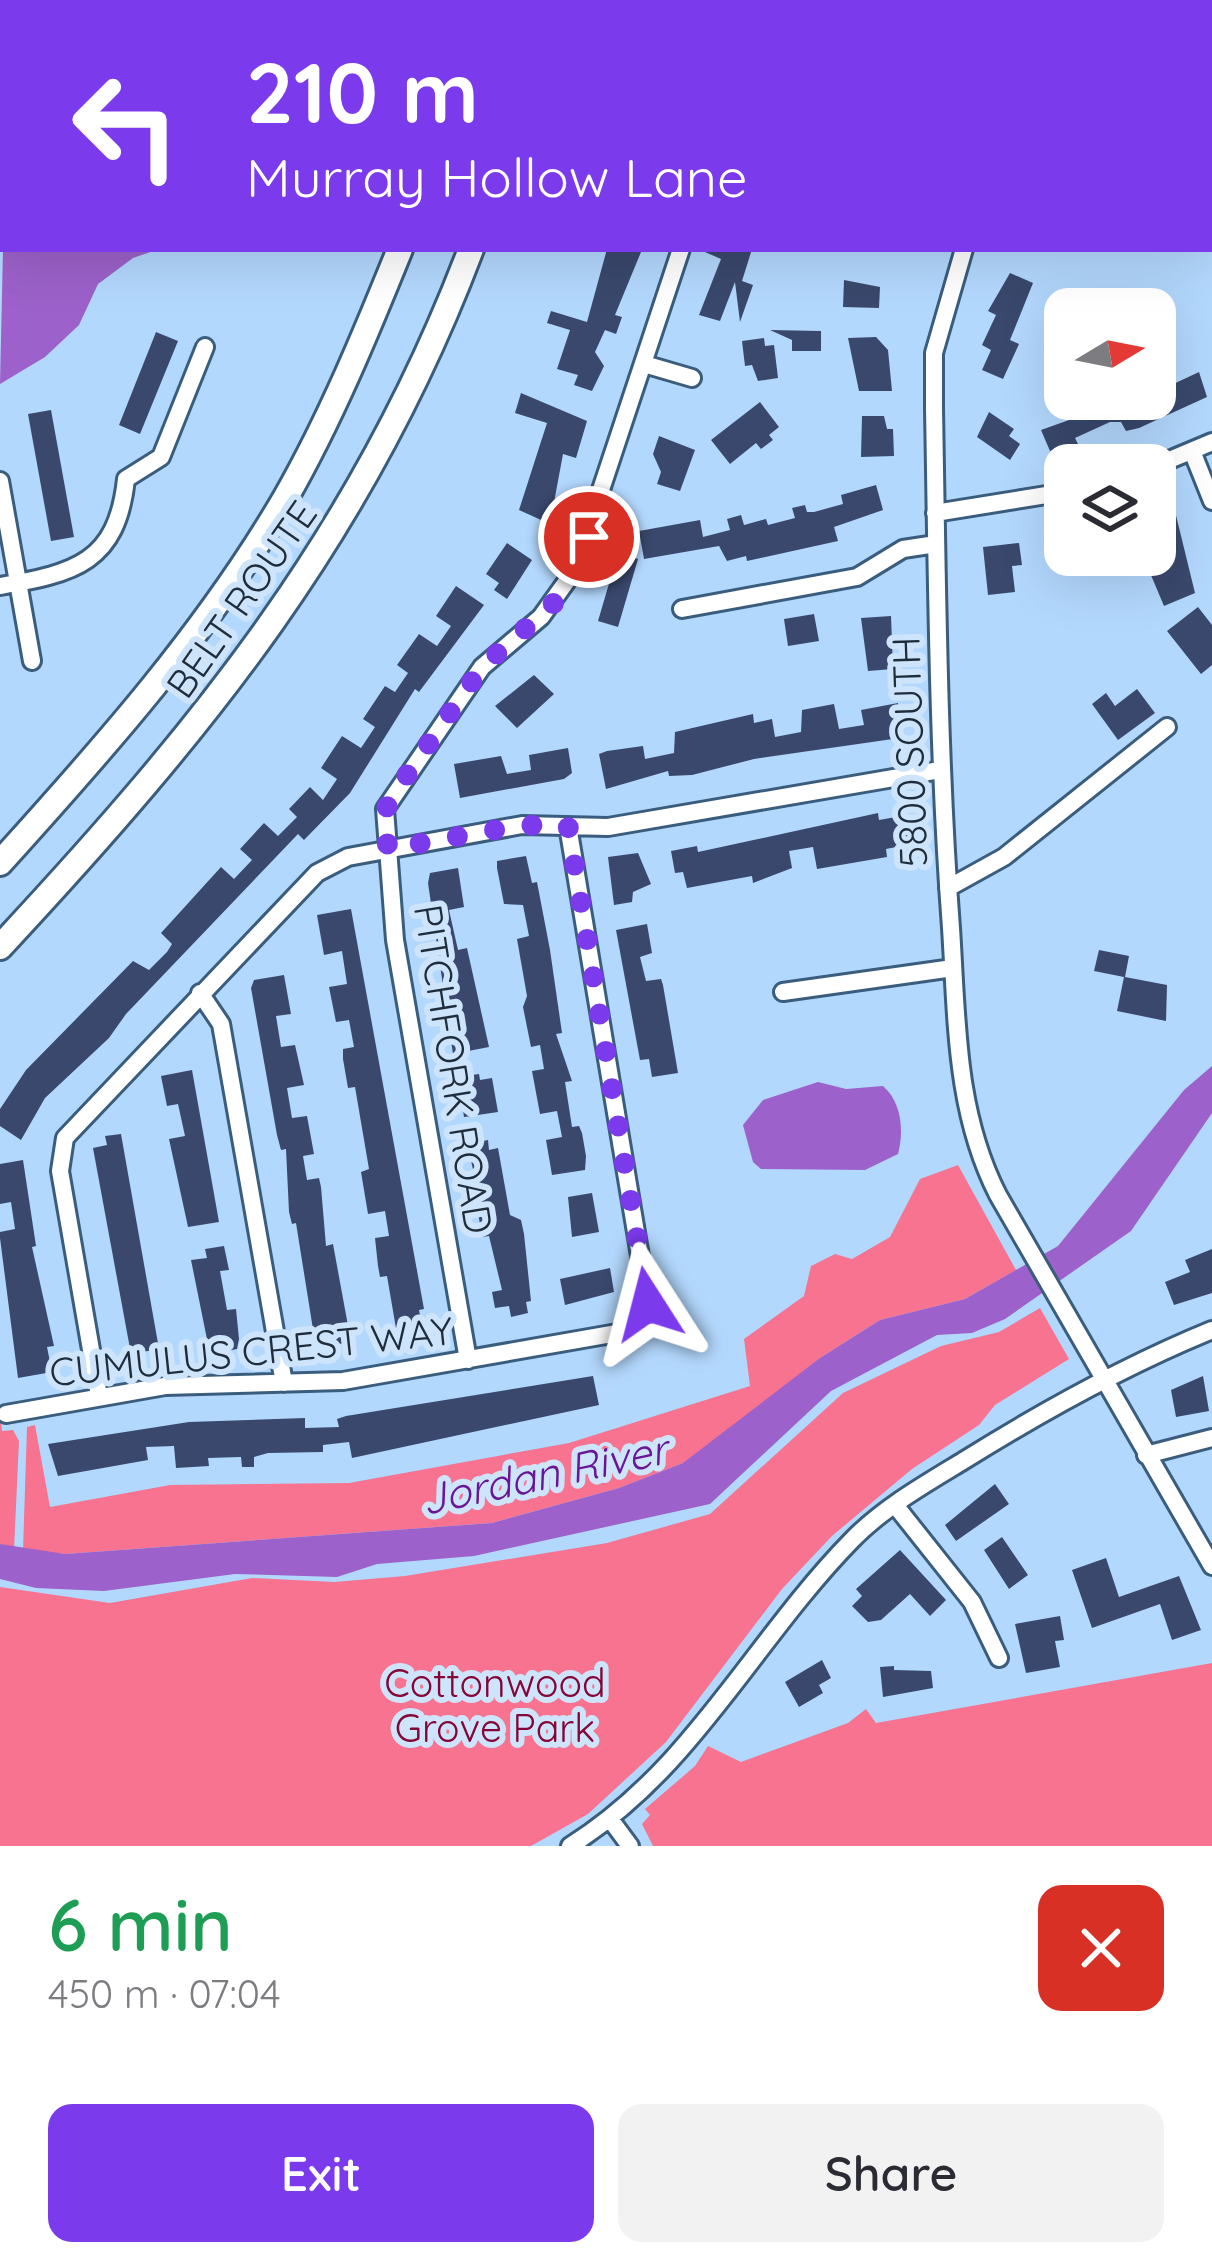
<!DOCTYPE html>
<meta charset="utf-8">
<style>
:root{--surface:#fff;--page:#f2f2f3;--text:#2b2b33;--muted:#7c7c81;--accent:#7c3aed}
body{margin:0;font-family:Quicksand,sans-serif;background:var(--page);color:var(--text);height:100vh;display:flex;flex-direction:column;font-size:45px;white-space:nowrap}
*{box-sizing:border-box;margin:0}
p{font-size:39px;color:var(--muted)}
.icon{flex:none;width:66px;height:66px;fill:none;stroke:currentColor;stroke-width:2;stroke-linecap:round;stroke-linejoin:round}
.map{position:relative;height:1846px;overflow:hidden}
.side{display:flex;flex-direction:column;background:var(--surface);flex:1}
.side>*{flex:none}
.guide{position:absolute;left:0px;top:0px;width:1212px;height:252px;box-shadow:0 12px 48px #0002;background:#7c3aed;color:#fff;overflow:hidden}
.needle{width:78px;rotate:80deg}
.fabs{position:absolute;left:1044px;top:288px;display:grid;gap:24px}
.fabs a{display:grid;place-items:center;width:132px;height:132px;border-radius:24px;background:var(--surface);box-shadow:0 12px 48px #0002;font-size:60px}
.pin{position:absolute;display:grid;place-items:center;width:102px;height:102px;color:#fff;margin:-51px;border:6px solid #fff;border-radius:50%;box-shadow:0 3px 12px #0007}
.me{position:absolute;width:132px;margin:-66px;rotate:351deg;stroke-linejoin:round;filter:drop-shadow(0 0 9px #0008)}
.turn{display:flex;align-items:center;gap:42px;height:252px;padding:0 48px;font-size:54px}
.turn .icon{width:156px;height:156px;stroke-width:2.5}
.turn b{display:block;font-size:84px;line-height:102px}
.round{display:grid;place-items:center;flex:none;width:126px;height:126px;border-radius:24px;background:var(--page)}
.head{display:flex;align-items:center;justify-content:space-between;height:204px;padding:0 48px}
h1{font-size:72px;font-weight:600;line-height:90px;color:#1e9e55}
.primary-button{display:flex;gap:24px;margin-top:auto;padding:24px 48px}
.primary-button a{flex:1;height:138px;border-radius:24px;background:var(--accent);color:#fff;font-size:48px;font-weight:600;line-height:138px;text-align:center}
.primary-button a+a{background:var(--page);color:var(--text)}
.map>svg:first-child{display:block}
</style>
<div class="map">
<svg width="1212" height="1846" viewBox="0 0 1212 1846">
<rect width="100%" height="100%" fill="#b3d8fe"/>
<path fill="#f77390" d="M 958,1165 L 1016,1270 L 965,1299 L 880,1320 L 820,1358 L 721,1439 L 683,1463 L 619,1488 L 492,1523 L 65,1554 L 23,1550 L 27,1427 L 35,1425 L 50,1507 L 170,1485 L 349,1483 L 569,1443 L 750,1386 L 744,1339 L 804,1296 L 811,1266 L 835,1254 L 852,1259 L 890,1237 L 920,1179 Z
M 1040,1308 L 1069,1359 L 995,1405 L 979,1425 L 912,1469 L 832,1536 L 782,1589 L 666,1742 L 588,1814 L 531,1846 L 0,1846 L 0,1587 L 110,1603 L 252,1578 L 334,1582 L 405,1576 L 607,1543 L 710,1514 L 843,1393 L 941,1346 L 999,1332 Z
M 0,1411 L 2,1431 L 13,1430 L 19,1441 L 14,1550 L 0,1544 Z
M 1212,1663 L 1212,1846 L 653,1846 L 642,1824 L 650,1815 L 645,1809 L 695,1766 L 708,1746 L 741,1762 L 848,1723 L 866,1709 L 876,1723 Z"/>
<path fill="#9c61ca" d="M 3,249 L 159,249 L 133,258 L 98,284 L 79,325 L 45,357 L 0,384 Z
M 1212,1066 L 1212,1113 L 1131,1231 L 1005,1319 L 972,1333 L 937,1335 L 831,1391 L 710,1504 L 474,1556 L 377,1564 L 337,1577 L 235,1574 L 104,1591 L 36,1588 L 0,1579 L 0,1544 L 65,1554 L 492,1523 L 619,1488 L 683,1463 L 820,1358 L 880,1320 L 965,1299 L 1058,1246 L 1184,1090 Z
M 818,1082 L 846,1089 L 883,1086 C 902,1102 904,1132 898,1154 L 865,1170 L 761,1169 L 753,1162 L 743,1125 L 763,1100 Z"/>
<g fill="none" stroke-linecap="round" stroke-linejoin="round">
<path stroke="#9c61ca" stroke-width="16" d="M 179,3 L 182,0
M 0,96 L 3,98"/>
</g>
<path fill="#3a486d" d="M 607,249 L 641,252 L 615,315 L 622,317 L 616,334 L 605,330 L 595,352 L 604,366 L 592,391 L 574,385 L 578,375 L 557,369 L 570,330 L 547,323 L 551,311 L 587,322 Z
M 698,249 L 752,249 L 742,281 L 753,285 L 740,322 L 735,282 L 720,321 L 699,315 L 721,259 Z
M 1010,273 L 1033,283 L 1010,340 L 1019,344 L 1003,379 L 982,370 L 991,350 L 982,345 L 996,315 L 988,311 Z
M 844,280 L 880,287 L 879,308 L 843,307 Z
M 770,330 L 821,331 L 821,351 L 792,351 L 792,340 Z
M 156,332 L 178,341 L 140,434 L 119,425 Z
M 876,337 L 888,350 L 892,391 L 859,391 L 848,338 Z
M 764,338 L 765,346 L 774,345 L 778,378 L 758,381 L 752,365 L 745,366 L 742,341 Z
M 1199,372 L 1207,397 L 1139,428 L 1126,431 L 1121,422 L 1110,422 L 1075,438 L 1078,444 L 1050,451 L 1041,430 L 1128,399 L 1175,399 L 1169,386 Z
M 521,393 L 587,421 L 576,458 L 563,454 L 550,524 L 519,510 L 547,423 L 515,413 Z
M 760,402 L 779,427 L 769,435 L 773,440 L 761,449 L 756,443 L 730,464 L 711,440 Z
M 51,410 L 74,537 L 51,541 L 28,414 Z
M 989,412 L 1014,429 L 1009,436 L 1020,444 L 1010,460 L 977,437 Z
M 862,416 L 884,416 L 887,429 L 893,429 L 894,456 L 861,457 Z
M 659,436 L 695,450 L 680,491 L 657,484 L 661,472 L 653,454 Z
M 876,485 L 883,510 L 834,527 L 838,541 L 747,561 L 746,556 L 727,561 L 719,546 L 644,559 L 639,531 L 700,520 L 703,537 L 730,530 L 727,519 L 741,515 L 744,525 L 766,519 L 768,525 L 795,518 L 792,508 L 805,505 L 807,512 L 814,512 L 843,504 L 841,495 Z
M 1172,499 L 1195,593 L 1164,606 L 1145,561 L 1155,557 L 1155,504 Z
M 507,543 L 532,560 L 507,599 L 494,590 L 499,583 L 486,574 Z
M 1019,543 L 1022,565 L 1012,566 L 1015,592 L 988,595 L 983,547 Z
M 618,553 L 638,559 L 618,627 L 598,621 Z
M 456,586 L 484,605 L 419,692 L 415,689 L 350,793 L 304,840 L 298,834 L 126,1014 L 109,1038 L 45,1098 L 21,1140 L 0,1126 L 0,1109 L 26,1070 L 133,961 L 149,970 L 167,952 L 172,944 L 161,933 L 221,867 L 234,879 L 252,860 L 240,849 L 264,823 L 278,836 L 297,817 L 289,809 L 310,787 L 323,800 L 337,779 L 321,768 L 342,736 L 361,748 L 375,727 L 363,719 L 385,686 L 395,692 L 408,673 L 397,665 L 419,634 L 437,646 L 451,626 L 436,616 Z
M 1198,607 L 1212,625 L 1212,665 L 1201,674 L 1167,631 Z
M 814,614 L 819,641 L 788,646 L 784,619 Z
M 891,616 L 893,669 L 868,671 L 861,618 Z
M 534,675 L 554,694 L 517,728 L 495,706 Z
M 1137,689 L 1155,713 L 1118,740 L 1092,704 L 1106,693 L 1115,706 Z
M 898,703 L 900,738 L 754,759 L 692,775 L 669,776 L 668,771 L 606,789 L 599,754 L 607,751 L 643,746 L 645,759 L 674,753 L 675,732 L 753,714 L 754,723 L 772,719 L 775,737 L 801,732 L 802,710 L 834,704 L 839,729 L 864,725 L 861,710 Z
M 568,748 L 572,773 L 564,779 L 460,798 L 454,764 L 501,756 L 507,774 L 531,770 L 529,755 Z
M 878,813 L 879,820 L 907,815 L 912,844 L 886,849 L 887,857 L 817,869 L 813,847 L 789,851 L 792,868 L 753,883 L 752,876 L 687,888 L 683,872 L 675,873 L 671,851 L 697,846 L 698,852 Z
M 638,853 L 651,884 L 633,892 L 632,902 L 614,905 L 608,857 Z
M 526,856 L 532,883 L 537,882 L 550,950 L 562,1033 L 556,1034 L 572,1081 L 565,1082 L 572,1127 L 579,1126 L 582,1133 L 586,1156 L 585,1170 L 552,1175 L 546,1140 L 562,1137 L 557,1111 L 540,1114 L 532,1071 L 544,1069 L 540,1045 L 531,1047 L 523,1007 L 527,996 L 517,939 L 529,936 L 523,905 L 504,904 L 497,868 L 497,861 Z
M 458,868 L 464,907 L 449,910 L 458,950 L 467,948 L 489,1047 L 453,1054 L 428,883 L 430,873 Z
M 351,909 L 424,1309 L 419,1310 L 424,1336 L 398,1340 L 387,1276 L 380,1277 L 378,1266 L 375,1238 L 389,1236 L 385,1211 L 368,1214 L 361,1172 L 369,1169 L 355,1087 L 348,1088 L 343,1059 L 343,1049 L 354,1047 L 349,1020 L 336,1022 L 329,987 L 347,984 L 342,951 L 324,955 L 317,915 Z
M 647,924 L 652,953 L 640,957 L 646,981 L 661,979 L 663,985 L 678,1073 L 652,1077 L 649,1059 L 640,1060 L 616,930 Z
M 1099,950 L 1129,956 L 1125,977 L 1167,985 L 1166,1021 L 1117,1011 L 1124,977 L 1094,971 Z
M 284,975 L 291,1014 L 276,1016 L 281,1047 L 295,1045 L 304,1085 L 287,1088 L 292,1118 L 307,1116 L 314,1154 L 303,1156 L 307,1180 L 319,1178 L 321,1187 L 326,1246 L 333,1244 L 351,1342 L 316,1348 L 296,1223 L 292,1224 L 289,1212 L 286,1149 L 281,1150 L 277,1135 L 251,988 L 254,980 Z
M 192,1070 L 219,1222 L 188,1227 L 169,1139 L 185,1136 L 178,1104 L 167,1106 L 161,1076 Z
M 479,1074 L 480,1080 L 492,1078 L 498,1112 L 464,1117 L 458,1077 Z
M 121,1134 L 159,1349 L 131,1354 L 93,1148 L 107,1145 L 105,1136 Z
M 488,1140 L 489,1150 L 498,1148 L 510,1215 L 521,1220 L 524,1234 L 531,1301 L 526,1302 L 528,1313 L 511,1317 L 509,1306 L 495,1308 L 492,1292 L 502,1290 L 489,1236 L 482,1237 L 478,1212 L 483,1211 L 467,1144 Z
M 23,1160 L 36,1246 L 32,1247 L 54,1346 L 47,1347 L 52,1372 L 18,1378 L 0,1238 L 0,1232 L 15,1229 L 11,1202 L 0,1204 L 0,1164 Z
M 592,1193 L 599,1232 L 572,1237 L 568,1197 Z
M 224,1246 L 229,1270 L 220,1271 L 227,1310 L 236,1309 L 239,1339 L 237,1349 L 210,1354 L 191,1260 L 207,1258 L 205,1249 Z
M 1212,1249 L 1212,1293 L 1174,1305 L 1165,1282 L 1190,1272 L 1185,1260 Z
M 610,1268 L 614,1292 L 565,1305 L 560,1279 Z
M 593,1376 L 599,1405 L 352,1458 L 349,1442 L 323,1445 L 323,1452 L 268,1453 L 254,1457 L 254,1467 L 242,1467 L 241,1457 L 208,1458 L 209,1466 L 176,1468 L 174,1446 L 146,1447 L 148,1460 L 58,1476 L 48,1444 L 189,1422 L 305,1418 L 305,1428 L 339,1427 L 337,1419 L 346,1416 Z
M 1203,1376 L 1209,1411 L 1176,1417 L 1171,1390 Z
M 995,1484 L 1009,1504 L 956,1541 L 945,1525 Z
M 1002,1537 L 1028,1575 L 1009,1589 L 984,1550 Z
M 900,1550 L 946,1600 L 930,1616 L 910,1594 L 881,1620 L 868,1622 L 852,1606 L 862,1596 L 856,1589 Z
M 1106,1558 L 1119,1597 L 1179,1576 L 1201,1630 L 1172,1640 L 1160,1604 L 1092,1628 L 1072,1570 Z
M 1060,1616 L 1064,1640 L 1055,1641 L 1060,1667 L 1026,1673 L 1015,1624 Z
M 822,1660 L 831,1678 L 819,1685 L 823,1693 L 799,1707 L 785,1682 Z
M 894,1666 L 894,1670 L 931,1671 L 933,1688 L 883,1697 L 880,1667 Z"/>
<g fill="none" stroke-linecap="round" stroke-linejoin="round">
<defs>
<path id="minor" d="M 194,3 L 196,0
M 258,3 L 260,0
M 750,3 L 751,0
M 1063,3 L 1065,0
M 0,110 L 3,111
M 1209,138 L 1212,144
M 0,220 L 3,217
M 964,249 L 934,353 L 934,408 C 937,582 938,755 951,928 C 957,1020 955,1111 998,1195 L 1212,1566
M 644,364 L 692,378
M 1192,451 L 1212,501
M 1155,466 L 1212,442
M 0,481 L 32,661
M 935,513 L 1065,492
M 0,586 C 75,573 117,563 126,479 L 161,457 L 205,347
M 682,609 L 857,577 L 903,549 L 936,544
M 948,888 L 1004,857 L 1167,727
M 783,992 L 953,968
M 200,993 L 221,1024 L 284,1383
M 468,1360 L 395,940 L 385,809 L 482,667 L 541,617 L 574,571 L 681,249
M 99,1396 L 60,1171 L 65,1138 L 317,873 L 348,857 L 522,825 L 608,827 L 940,770
M 6,1414 L 165,1386 L 343,1381 L 623,1332 L 641,1322 L 647,1298 L 568,826
M 1146,1455 L 1212,1438
M 895,1505 L 972,1602 L 999,1658
M 610,1819 L 630,1846
M 570,1846 C 693,1769 753,1641 852,1540 C 883,1508 925,1484 963,1461 C 1043,1411 1124,1366 1212,1330"/>
<path id="highway" d="M 473,3 L 474,0
M 542,3 L 543,0
M 0,863 C 104,748 208,631 286,497 C 331,418 366,333 400,249
M 0,947 C 204,728 364,532 471,249"/>
</defs>
<use href="#minor" stroke="#3b5d7d" stroke-width="22"/>
<use href="#highway" stroke="#3b5d7d" stroke-width="30"/>
<use href="#minor" stroke="#fff" stroke-width="16"/>
<use href="#highway" stroke="#fff" stroke-width="24"/>
</g>
<g fill="none" stroke-linecap="round" stroke-linejoin="round">
<path stroke="#7c3aed" stroke-width="21" stroke-dasharray="0 37.8" d="M 589,537 L 553,604 L 482,667 L 389,801 L 384,816 L 388,849 L 522,825 L 568,826 L 648,1304"/>
</g>
<g text-anchor="middle" dominant-baseline="central" stroke-width="12" stroke-linejoin="round" paint-order="stroke">
<g font-size="39" fill="#1e2c3b" stroke="#cde4fb">
<text transform="translate(241 599) rotate(-55)">BELT ROUTE</text>
<text transform="translate(909 752) rotate(-92)">5800 SOUTH</text>
<text transform="translate(454 1069) rotate(81)">PITCHFORK ROAD</text>
<text transform="translate(251 1351) rotate(-6)">CUMULUS CREST WAY</text>
</g>
<g font-size="39" fill="#840536" stroke="#cde4fb">
<text x="495" y="1682">Cottonwood<tspan x="495" dy="45">Grove Park</tspan></text>
</g>
<g font-size="42" font-style="italic" fill="#691598" stroke="#cde4fb">
<text transform="translate(544 1474) rotate(-12)">Jordan River</text>
</g>
</g>
</svg>
<div class="fabs">
<a><svg class="needle" viewBox="-14 -14 28 28"><path d="M0-13l5 13h-10z" fill="#e53935"/><path d="M0 13l5-13h-10z" fill="#7c7c81"/></svg></a>
<a><svg class="icon" aria-label="layers" viewBox="0 0 24 24"><path d="M12 4l9 5-9 5-9-5zM3 14l9 5 9-5"/></svg></a>
</div>
<div class="pin" style="left:589px;top:537px;background:#d93025"><svg class="icon" aria-label="arrive" viewBox="0 0 24 24"><path d="M6 21V4h12l-3 4 3 4H6"/></svg></div>
<svg class="me" style="left:648px;top:1304px" viewBox="-20 -20 40 40"><path d="M0-17L14 15 0 8-14 15z" fill="#7c3aed" stroke="#fff" stroke-width="4"/></svg>
<div class="guide">
<div class="turn"><svg class="icon" aria-label="left" viewBox="0 0 24 24"><path d="M17 20v-9H6M10 6l-5 5 5 5"/></svg><div><b>210 m</b>Murray Hollow Lane</div></div>
</div>
</div>
<section class="side">
<div class="head"><div><h1>6 min</h1><p>450 m · 07:04</p></div><a class="round" style="background:#d93025;color:#fff"><svg class="icon" aria-label="close" viewBox="0 0 24 24"><path d="M6 6l12 12M18 6L6 18"/></svg></a></div>
<div class="primary-button"><a>Exit</a><a>Share</a></div>
</section>
